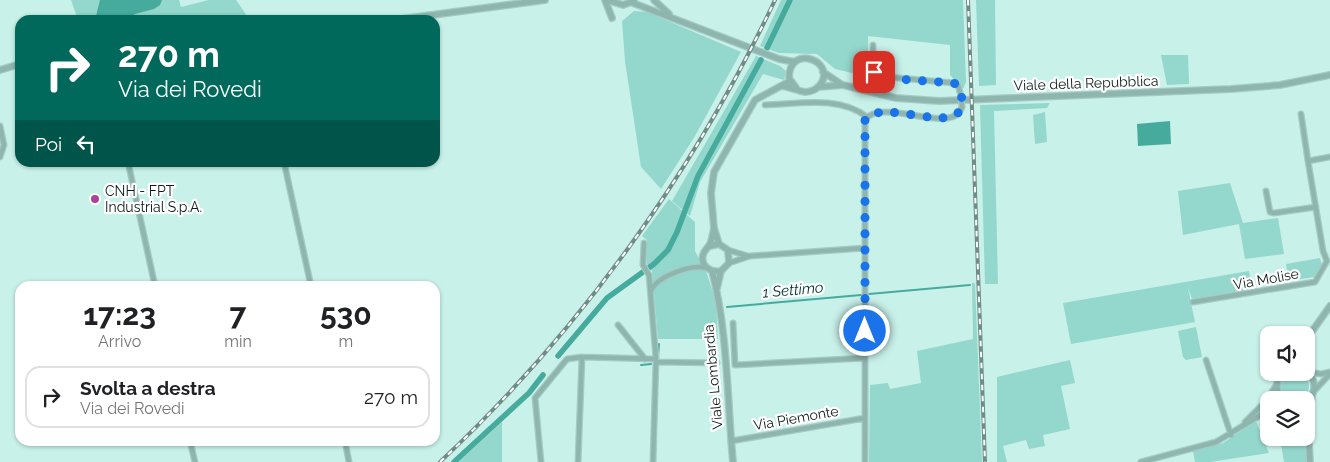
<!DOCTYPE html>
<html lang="it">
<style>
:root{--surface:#fff;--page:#f2f2f2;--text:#202124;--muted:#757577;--line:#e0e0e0}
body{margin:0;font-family:Raleway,sans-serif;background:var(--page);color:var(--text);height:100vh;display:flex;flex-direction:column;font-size:19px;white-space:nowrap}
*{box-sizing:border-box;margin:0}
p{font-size:16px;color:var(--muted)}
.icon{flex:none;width:28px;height:28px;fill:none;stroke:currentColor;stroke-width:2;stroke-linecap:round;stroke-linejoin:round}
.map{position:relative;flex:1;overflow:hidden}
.side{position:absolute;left:15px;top:281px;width:425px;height:165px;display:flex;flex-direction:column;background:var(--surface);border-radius:15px;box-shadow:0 1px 4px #0004}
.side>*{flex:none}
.banner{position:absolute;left:15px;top:15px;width:425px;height:152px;border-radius:15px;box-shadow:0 1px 4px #0004;background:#00695c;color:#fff;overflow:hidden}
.controls{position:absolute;left:1260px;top:326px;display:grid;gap:10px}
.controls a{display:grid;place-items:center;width:55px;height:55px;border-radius:10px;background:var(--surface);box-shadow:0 1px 4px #0004;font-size:25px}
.pin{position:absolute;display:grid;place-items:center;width:42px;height:42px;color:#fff;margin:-21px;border-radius:10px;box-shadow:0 2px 8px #0006}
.me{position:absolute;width:55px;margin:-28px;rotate:0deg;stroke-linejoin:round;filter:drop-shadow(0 0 4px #0008)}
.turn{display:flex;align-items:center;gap:18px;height:105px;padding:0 20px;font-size:22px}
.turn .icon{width:65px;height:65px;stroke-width:2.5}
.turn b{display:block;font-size:35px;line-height:42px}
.then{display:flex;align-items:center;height:48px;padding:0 20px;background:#0003;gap:10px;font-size:19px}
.eta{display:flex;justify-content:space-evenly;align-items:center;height:85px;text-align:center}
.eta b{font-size:30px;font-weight:700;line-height:35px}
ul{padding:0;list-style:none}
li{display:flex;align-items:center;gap:15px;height:62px;margin:0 10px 8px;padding:0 10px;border:2px solid var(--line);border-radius:15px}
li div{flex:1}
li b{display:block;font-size:19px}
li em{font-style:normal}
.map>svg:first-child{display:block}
</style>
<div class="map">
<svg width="1330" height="462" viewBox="0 0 1330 462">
<rect width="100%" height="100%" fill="#c8f1ea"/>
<path fill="#94d7cc" d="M 71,0 L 179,0 L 181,7 L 209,0 L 236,0 L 250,20 L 78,20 Z
M 781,0 L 963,0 L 966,82 L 963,89 L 950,75 L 950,45 L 868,36 L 869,77 L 835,69 L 817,54 L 779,53 L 760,46 Z
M 976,0 L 995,0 L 996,85 L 979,86 Z
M 634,11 L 647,12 L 741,52 L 695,136 L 661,189 L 641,167 L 625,61 L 622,21 Z
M 1161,55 L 1188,55 L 1189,84 L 1167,85 Z
M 756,56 L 780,66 L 786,71 L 784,80 L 763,74 L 700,182 L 690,216 L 672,201 Z
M 1050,103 L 1047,108 L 994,111 L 998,284 L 985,284 L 980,105 Z
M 1045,112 L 1047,142 L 1035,144 L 1033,115 Z
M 1230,183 L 1243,223 L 1278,218 L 1284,254 L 1245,259 L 1239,224 L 1183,235 L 1178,191 Z
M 669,199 L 695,222 L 695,251 L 707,274 L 716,302 L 718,339 L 658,339 L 652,271 L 647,264 L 647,240 L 642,236 Z
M 1320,258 L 1322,266 L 1314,277 L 1289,281 L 1286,264 Z
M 1249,271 L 1252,289 L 1192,299 L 1188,288 L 1195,322 L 1071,344 L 1063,303 Z
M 972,283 L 975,283 L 982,462 L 869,462 L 870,385 L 888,383 L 890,389 L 921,383 L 917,351 L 973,339 Z
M 1196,327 L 1202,357 L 1186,360 L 1183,357 L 1178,331 Z
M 1070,360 L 1075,383 L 1061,386 L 1070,429 L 1043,435 L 1045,446 L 1029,449 L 1026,440 L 1003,446 L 1007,462 L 997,462 L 997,377 Z
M1281 386a14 14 0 1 1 28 0a14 14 0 1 1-28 0Z
M 1256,421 L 1269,453 L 1210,462 L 1195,462 L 1193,451 L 1223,443 Z
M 502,422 L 502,462 L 458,462 Z
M 1280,438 L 1304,438 L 1307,462 L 1284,462 Z"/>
<path fill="#46aa9d" d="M 100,0 L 162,0 L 160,5 L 154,9 L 135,14 L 125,20 L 95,20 Z
M 1170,121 L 1171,144 L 1138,146 L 1137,124 Z"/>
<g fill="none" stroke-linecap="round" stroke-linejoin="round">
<path stroke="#46aa9d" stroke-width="2" d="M 869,294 L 970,285
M 727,307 L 861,295
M 658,357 L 659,344
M 641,365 L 651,364"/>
<path stroke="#46aa9d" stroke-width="5.5" d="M 767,48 L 790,0
M 558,356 L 607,298 L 654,264 L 668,250 L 677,232 L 698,176 L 761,60
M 454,462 L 529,393 L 543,375"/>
<defs>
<path id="minor" d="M 873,45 L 873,67 L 877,76 L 954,83 L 958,85 L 961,96
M 765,105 C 798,104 839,95 867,117
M 1301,114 L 1308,161
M 0,126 L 4,145 L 0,157
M 128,162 L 155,286
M 284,162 L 311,286
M 1266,191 L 1270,212 L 1274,213 L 1316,207
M 644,243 L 643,265 L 649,275 L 656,359 L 653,462
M 728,250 L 748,256
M 1327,261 L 1323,251 L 1308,161 L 1330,157
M 729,263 L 750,256 L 865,248
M 651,291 C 657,276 691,264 707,268
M 1193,302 L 1315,282 L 1327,261
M 733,323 L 735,365 L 865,358
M 618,325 L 645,359
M 865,331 L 865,120 C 881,96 953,137 962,107
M 865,334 L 865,462
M 1206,360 L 1231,435
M 656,362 L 717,363
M 1309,372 L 1321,374 L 1330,372
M 1315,390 L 1330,374
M 1245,422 L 1265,402 L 1277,384
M 190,441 L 195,462
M 345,441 L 349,462
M 731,441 L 865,418
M 541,462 L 535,398 L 567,359 L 582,357 L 656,359
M 578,462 L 582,357
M 1141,462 L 1216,442 L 1269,410"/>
<path id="tertiary" d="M 605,0 L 612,18
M 607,0 L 623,5 L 634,1
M 654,0 L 669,14
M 633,3 L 779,59 L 795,62
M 394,20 L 545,0
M 0,70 L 20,64
M 823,72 L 841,84
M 782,86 C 790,87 798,91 805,92 C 811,92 817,89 820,85 C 838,62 789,42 789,78 L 797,89
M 818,87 L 843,85 L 896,98 L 939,101 L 1231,89 L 1280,85 L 1330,75
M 719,244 L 714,228 L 711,193 L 714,172 L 755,100 L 790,81
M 710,246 L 719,244 L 728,250 L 729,263 L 721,271 C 711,273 700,266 703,255 C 704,250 708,248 710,244 C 712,240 713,233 714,228
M 712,271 C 728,332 727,399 733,462
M 717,288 L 721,271
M 1306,340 L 1330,306
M 1306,370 C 1317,380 1317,393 1306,402
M 1283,400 C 1275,391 1275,381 1283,372
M 1310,462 L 1308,427 L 1312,396"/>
</defs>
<use href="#minor" stroke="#a6cac4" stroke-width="7"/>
<use href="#tertiary" stroke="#a6cac4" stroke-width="8"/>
<use href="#minor" stroke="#8eb5ae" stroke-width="4.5"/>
<use href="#tertiary" stroke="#8eb5ae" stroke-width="5.5"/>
<defs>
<path id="rail" d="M 968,0 L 985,462
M 440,462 C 579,332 694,172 775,0"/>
</defs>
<use href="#rail" stroke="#6f8c87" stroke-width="4"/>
<use href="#rail" stroke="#fff" stroke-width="2" stroke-dasharray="5.5" stroke-linecap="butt"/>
<defs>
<path id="minor-bridge" d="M 961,96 L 962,107"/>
</defs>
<use href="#minor-bridge" stroke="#a6cac4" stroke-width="7" stroke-linecap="butt"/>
<use href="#minor-bridge" stroke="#8eb5ae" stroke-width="4.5"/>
</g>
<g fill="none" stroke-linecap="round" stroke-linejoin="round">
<path stroke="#1a73e8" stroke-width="9" stroke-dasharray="0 16.2" d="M 865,331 L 865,120 C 882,95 964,141 962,100 C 961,93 960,87 954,83 L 882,78 L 874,72"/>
</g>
<circle fill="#ae409f" stroke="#fff" stroke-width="2" cx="95" cy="199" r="5"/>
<g text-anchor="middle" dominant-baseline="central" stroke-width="4.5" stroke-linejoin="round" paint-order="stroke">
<g font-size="14" fill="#0c1b19" stroke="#fff">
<text transform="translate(1086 83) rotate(-2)">Viale della Repubblica</text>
<text transform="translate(1266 279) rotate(-10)">Via Molise</text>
<text transform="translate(713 377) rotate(-95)">Viale Lombardia</text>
<text transform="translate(796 418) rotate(-10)">Via Piemonte</text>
</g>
<g font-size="14" fill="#0c1b19" stroke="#fff" text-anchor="start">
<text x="105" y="191">CNH - FPT<tspan x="105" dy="16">Industrial S.p.A.</tspan></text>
</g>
<g font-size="15" font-style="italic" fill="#01322d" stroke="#fff">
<text transform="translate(793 290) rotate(-5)">1 Settimo</text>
</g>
</g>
</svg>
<div class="controls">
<a><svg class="icon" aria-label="sound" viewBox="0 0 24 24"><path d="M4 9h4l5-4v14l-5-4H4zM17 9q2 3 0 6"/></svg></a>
<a><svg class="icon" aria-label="layers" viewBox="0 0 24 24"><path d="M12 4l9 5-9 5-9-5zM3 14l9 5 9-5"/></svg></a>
</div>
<div class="pin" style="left:874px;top:72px;background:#d93025"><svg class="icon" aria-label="arrive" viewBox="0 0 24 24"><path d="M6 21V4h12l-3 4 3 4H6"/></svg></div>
<svg class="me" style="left:865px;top:331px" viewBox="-20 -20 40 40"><circle r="17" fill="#1a73e8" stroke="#fff" stroke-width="3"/><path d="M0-11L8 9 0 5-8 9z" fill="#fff"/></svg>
<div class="banner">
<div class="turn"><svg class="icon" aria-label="right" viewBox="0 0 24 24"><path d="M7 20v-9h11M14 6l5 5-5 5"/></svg><div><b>270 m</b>Via dei Rovedi</div></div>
<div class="then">Poi<svg class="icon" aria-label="left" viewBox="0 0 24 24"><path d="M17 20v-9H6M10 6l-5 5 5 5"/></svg></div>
</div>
<section class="side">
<div class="eta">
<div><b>17:23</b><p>Arrivo</p></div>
<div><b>7</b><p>min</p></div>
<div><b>530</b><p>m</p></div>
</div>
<ul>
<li><svg class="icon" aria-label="right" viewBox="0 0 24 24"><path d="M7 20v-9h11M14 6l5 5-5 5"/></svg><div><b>Svolta a destra</b><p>Via dei Rovedi</p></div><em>270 m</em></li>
</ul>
</section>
</div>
